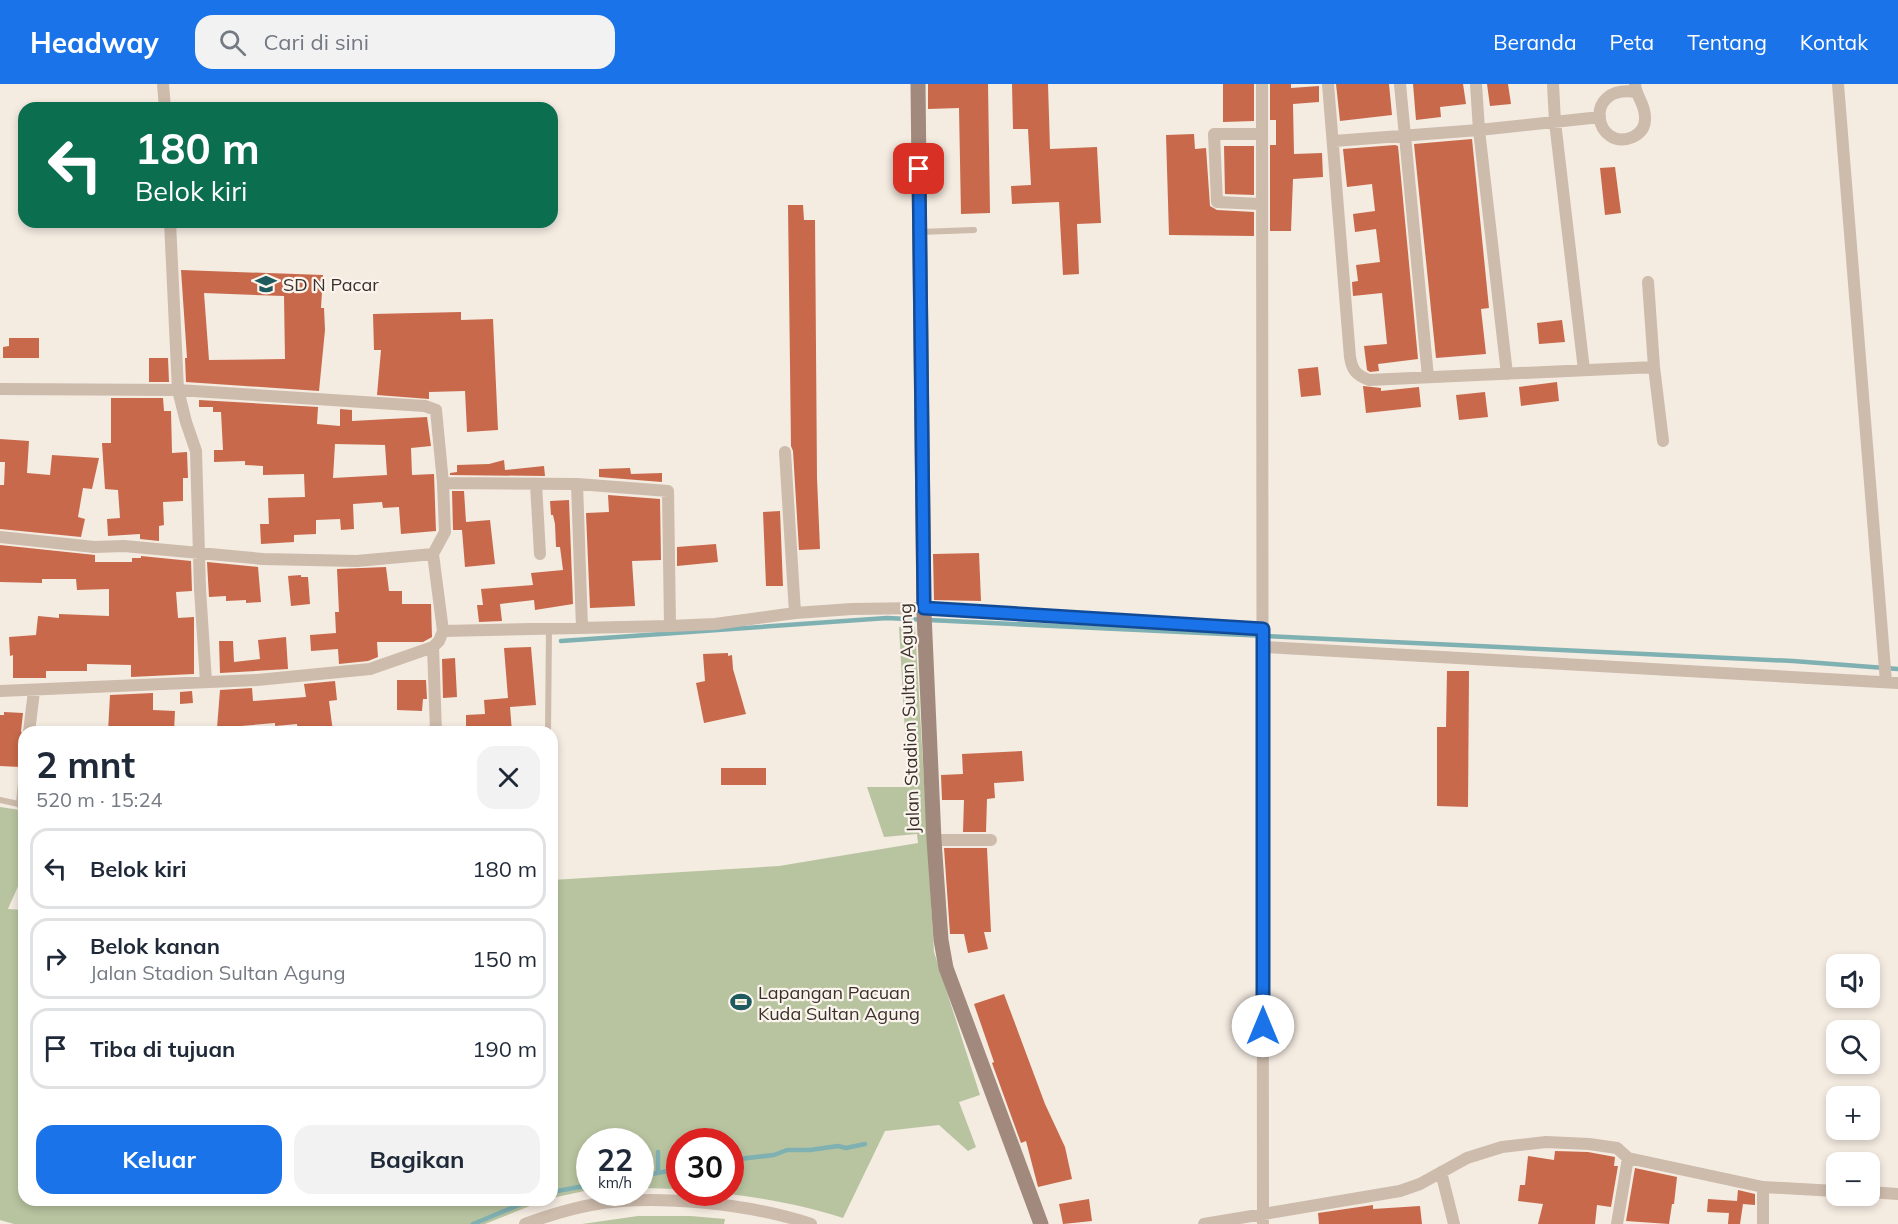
<!DOCTYPE html>
<html lang="id">
<meta charset="utf-8">
<style>
:root{--surface:#fff;--page:#f2f2f3;--text:#1f2937;--muted:#747a83;--line:#e0e1e3;--accent:#1a73e8}
body{margin:0;font-family:Mulish,sans-serif;background:var(--page);color:var(--text);height:100vh;display:flex;flex-direction:column;font-size:22px;white-space:nowrap}
*{box-sizing:border-box;margin:0}
p{font-size:20px;color:var(--muted)}
.icon{flex:none;width:33px;height:33px;fill:none;stroke:currentColor;stroke-width:2;stroke-linecap:round;stroke-linejoin:round}
.map{position:relative;flex:1;overflow:hidden}
.side{position:absolute;left:18px;top:642px;width:540px;height:480px;display:flex;flex-direction:column;background:var(--surface);border-radius:18px;box-shadow:0 3px 9px #0003}
.side>*{flex:none}
.top-card{position:absolute;left:18px;top:18px;width:540px;height:126px;border-radius:18px;box-shadow:0 3px 9px #0003;background:#0b6e4f;color:#fff;overflow:hidden}
.tools{position:absolute;left:1826px;top:870px;display:grid;gap:12px}
.tools a{display:grid;place-items:center;width:54px;height:54px;border-radius:12px;background:var(--surface);box-shadow:0 3px 9px #0003;font-size:30px}
.speed{position:absolute;left:576px;top:1044px;display:flex;gap:12px;font-size:30px;font-weight:700;text-align:center}
.speed>*{display:grid;place-content:center;width:78px;height:78px;border-radius:50%;background:var(--surface);box-shadow:0 3px 9px #0003;line-height:1}
.speed small{font-size:15px;font-weight:400}
.speed .limit{border:9px solid #d22;background:#fff;color:#111}
.pin{position:absolute;display:grid;place-items:center;width:51px;height:51px;color:#fff;margin:-26px;border-radius:12px;box-shadow:0 3px 9px #0006}
.me{position:absolute;width:66px;margin:-33px;rotate:0deg;stroke-linejoin:round;filter:drop-shadow(0 0 4px #0008)}
.turn{display:flex;align-items:center;gap:21px;height:126px;padding:0 18px;font-size:27px}
.turn .icon{width:78px;height:78px;stroke-width:2.5}
.turn b{display:block;font-size:42px;line-height:51px}
.round{display:grid;place-items:center;flex:none;width:63px;height:63px;border-radius:18px;background:var(--page)}
.overview{display:flex;align-items:center;justify-content:space-between;height:102px;padding:0 18px}
h1{font-size:36px;font-weight:700;line-height:45px}
.cta{display:flex;gap:12px;margin-top:auto;padding:12px 18px}
.cta a{flex:1;height:69px;border-radius:18px;background:var(--accent);color:#fff;font-size:24px;font-weight:700;line-height:69px;text-align:center}
.cta a+a{background:var(--page);color:var(--text)}
ul{padding:0;list-style:none}
li{display:flex;align-items:center;gap:18px;height:81px;margin:0 12px 9px;padding:0 6px;border:3px solid var(--line);border-radius:18px}
li div{flex:1}
li b{display:block;font-size:22px}
li em{font-style:normal}
header{display:flex;align-items:center;gap:36px;box-sizing:border-box;height:84px;padding:0 30px;background:var(--accent);color:#fff}
header strong{font-size:28px}
nav{display:flex;gap:33px;margin-inline-start:auto;font-size:21px}
.search{width:420px;height:54px;background:var(--page);display:flex;align-items:center;gap:15px;box-sizing:border-box;padding:0 21px;border-radius:18px;color:var(--muted);font-size:22px}
.map>svg:first-child{display:block}
</style>
<header>
<strong>Headway</strong>
<div class="search"><svg class="icon" aria-label="search" viewBox="0 0 24 24"><circle cx="10" cy="10" r="6"/><path d="M15 15l6 6"/></svg>Cari di sini</div>
<nav><a>Beranda</a><a>Peta</a><a>Tentang</a><a>Kontak</a></nav>
</header>
<div class="map">
<svg width="1898" height="1140" viewBox="0 0 1898 1140">
<rect width="100%" height="100%" fill="#f4ebe1"/>
<path fill="#b8c4a0" d="M 899,543 L 915,543 L 934,868 L 980,1011 L 959,1018 L 976,1063 L 968,1067 L 939,1041 L 885,1047 L 843,1134 C 803,1121 763,1114 721,1109 L 730,1108 L 730,1058 L 680,1058 L 679,1105 L 641,1104 L 640,1058 L 590,1058 L 589,1106 L 552,1114 L 552,796 L 779,782 L 918,759 L 917,750 L 884,753 L 867,703 L 908,703 Z
M 0,723 L 20,726 C 23,748 28,772 21,794 C 18,804 12,815 8,825 L 24,826 L 24,1116 L 545,1116 L 485,1140 L 14,1140 L 0,1136 Z
M 638,1132 L 691,1132 L 725,1135 L 724,1140 L 582,1140 Z"/>
<g fill="none" stroke-linecap="round" stroke-linejoin="round">
<path stroke="#7fb0b2" stroke-width="4.5" d="M 561,557 L 887,534 L 1793,577 L 1898,585
M 658,1068 L 658,1089
M 730,1076 L 774,1071 L 787,1066 L 810,1066 L 838,1062 L 846,1064 L 865,1060
M 640,1092 L 680,1085
M 552,1108 L 590,1101
M 473,1140 L 531,1116"/>
</g>
<path fill="#c8694b" fill-rule="evenodd" d="M 928,0 L 988,0 L 990,129 L 961,130 L 959,24 L 928,25 Z
M 1012,0 L 1048,0 L 1050,65 L 1097,63 L 1101,139 L 1077,140 L 1079,190 L 1063,191 L 1059,118 L 1012,120 L 1011,102 L 1031,101 L 1028,45 L 1013,45 Z
M 1223,0 L 1254,0 L 1254,37 L 1223,38 Z
M 1270,0 L 1291,0 L 1291,4 L 1319,2 L 1319,18 L 1293,20 L 1294,70 L 1322,69 L 1323,93 L 1293,95 L 1291,147 L 1270,147 L 1270,61 L 1276,61 L 1276,36 L 1270,36 Z
M 1336,0 L 1389,0 L 1392,31 L 1340,37 Z
M 1413,0 L 1463,0 L 1466,20 L 1440,23 L 1441,33 L 1416,36 Z
M 1487,0 L 1508,0 L 1511,20 L 1490,22 Z
M 1194,50 L 1195,65 L 1206,64 L 1210,122 L 1217,126 L 1254,128 L 1254,152 L 1169,151 L 1166,51 Z
M 1472,55 L 1489,224 L 1481,225 L 1486,270 L 1436,274 L 1414,60 Z
M 1395,61 L 1398,62 L 1418,275 L 1378,280 L 1379,287 L 1370,288 L 1367,286 L 1364,262 L 1387,260 L 1382,209 L 1353,212 L 1352,198 L 1358,197 L 1356,181 L 1380,178 L 1376,145 L 1355,148 L 1353,130 L 1375,127 L 1372,100 L 1347,103 L 1343,65 Z
M 1224,62 L 1254,62 L 1254,111 L 1225,110 Z
M 1615,83 L 1621,129 L 1605,131 L 1600,84 Z
M 788,121 L 803,121 L 804,136 L 815,136 L 817,394 L 820,465 L 799,466 L 793,367 L 791,362 Z
M 181,186 L 323,191 L 321,224 L 324,224 L 325,246 L 319,307 L 186,298 L 185,274 L 187,274 ZM 204,209 L 284,212 L 285,275 L 209,276 Z
M 461,228 L 461,236 L 493,235 L 498,346 L 467,348 L 465,307 L 429,308 L 429,315 L 377,311 L 381,266 L 374,266 L 373,230 Z
M 1562,236 L 1565,258 L 1539,260 L 1537,239 Z
M 9,254 L 39,254 L 39,274 L 3,274 L 3,263 L 9,262 Z
M 149,274 L 168,274 L 169,298 L 149,298 Z
M 1318,283 L 1321,311 L 1301,313 L 1298,285 Z
M 1557,298 L 1559,317 L 1521,322 L 1519,303 Z
M 1363,302 L 1381,304 L 1381,307 L 1419,303 L 1421,323 L 1366,329 Z
M 1485,308 L 1488,333 L 1459,336 L 1456,311 Z
M 111,314 L 163,314 L 164,327 L 171,327 L 172,369 L 187,368 L 188,394 L 183,394 L 183,417 L 163,418 L 164,441 L 159,442 L 159,457 L 140,455 L 140,450 L 108,452 L 107,435 L 120,434 L 118,406 L 105,405 L 102,359 L 111,359 Z
M 199,316 L 318,323 L 317,340 L 340,342 L 340,325 L 352,326 L 352,337 L 427,333 L 431,362 L 411,364 L 412,391 L 434,390 L 436,447 L 401,450 L 399,423 L 383,424 L 382,418 L 353,420 L 354,445 L 341,446 L 340,435 L 316,436 L 316,450 L 294,451 L 294,458 L 261,460 L 260,440 L 269,440 L 268,414 L 305,413 L 304,390 L 263,391 L 263,382 L 245,381 L 245,377 L 214,378 L 214,366 L 223,366 L 221,328 L 213,328 L 213,323 L 199,323 ZM 335,360 L 385,361 L 387,391 L 333,394 Z
M 0,355 L 29,357 L 27,389 L 50,391 L 52,371 L 99,374 L 92,405 L 83,404 L 78,433 L 85,435 L 81,453 L 0,445 L 0,401 L 4,401 L 5,378 L 0,378 Z
M 504,376 L 505,386 L 544,382 L 545,392 L 450,391 L 450,389 L 457,388 L 457,381 L 489,380 Z
M 630,384 L 631,390 L 662,389 L 662,398 L 599,393 L 599,385 Z
M 452,407 L 464,407 L 466,438 L 490,436 L 495,480 L 465,483 L 462,446 L 453,446 Z
M 608,411 L 660,415 L 661,476 L 632,477 L 635,522 L 590,524 L 586,429 L 609,428 Z
M 569,416 L 573,520 L 535,526 L 534,516 L 500,520 L 502,537 L 479,538 L 477,521 L 483,521 L 481,505 L 533,501 L 531,489 L 563,486 L 560,463 L 556,463 L 555,440 L 553,431 L 551,431 L 550,417 Z
M 780,427 L 783,502 L 766,502 L 763,428 Z
M 716,460 L 718,478 L 677,482 L 677,463 Z
M 0,461 L 95,471 L 95,478 L 132,478 L 132,474 L 141,474 L 141,472 L 191,477 L 192,507 L 176,508 L 178,534 L 194,533 L 194,590 L 131,593 L 131,581 L 87,580 L 87,587 L 46,587 L 46,594 L 13,594 L 13,571 L 10,572 L 9,553 L 36,551 L 38,532 L 59,534 L 59,530 L 109,532 L 109,505 L 77,506 L 76,495 L 42,495 L 42,499 L 0,498 Z
M 979,469 L 981,517 L 934,516 L 933,470 Z
M 207,478 L 258,483 L 261,518 L 246,519 L 246,516 L 226,517 L 226,512 L 209,513 Z
M 386,483 L 389,507 L 402,507 L 402,520 L 431,520 L 432,553 L 423,558 L 377,558 L 378,573 L 368,577 L 339,580 L 338,565 L 311,567 L 310,551 L 336,549 L 335,528 L 339,528 L 337,485 Z
M 301,491 L 301,493 L 308,493 L 310,520 L 291,522 L 288,492 Z
M 286,553 L 288,585 L 220,589 L 219,557 L 233,557 L 234,578 L 260,575 L 258,556 Z
M 531,563 L 536,621 L 510,623 L 512,648 L 487,648 L 487,643 L 466,644 L 466,631 L 485,630 L 484,616 L 508,614 L 504,564 Z
M 728,569 L 728,572 L 732,571 L 733,585 L 746,630 L 704,639 L 696,599 L 705,597 L 703,570 Z
M 455,574 L 457,613 L 443,614 L 442,575 Z
M 1447,587 L 1469,587 L 1468,723 L 1437,722 L 1437,643 L 1446,643 Z
M 397,596 L 426,596 L 427,615 L 423,615 L 422,627 L 397,626 Z
M 335,597 L 337,616 L 329,617 L 333,648 L 298,648 L 297,640 L 275,642 L 275,639 L 217,644 L 220,606 L 252,604 L 253,617 L 306,613 L 304,600 Z
M 192,607 L 193,619 L 180,620 L 180,608 Z
M 153,609 L 153,626 L 175,627 L 174,648 L 108,648 L 110,611 Z
M 4,628 L 23,629 L 21,647 L 24,654 L 24,669 L 20,669 L 20,683 L 0,682 L 0,631 L 4,631 Z
M 1022,667 L 1024,697 L 994,699 L 995,714 L 987,715 L 986,748 L 963,748 L 964,716 L 942,716 L 941,691 L 963,690 L 962,670 Z
M 721,684 L 766,684 L 766,701 L 721,701 Z
M 944,764 L 987,764 L 991,848 L 984,848 L 988,865 L 968,869 L 964,850 L 950,850 Z
M 1004,910 L 1045,1020 L 1065,1063 L 1072,1095 L 1038,1103 L 1026,1057 L 1021,1059 L 992,979 L 994,978 L 974,920 Z
M 1555,1067 L 1588,1068 L 1615,1073 L 1614,1082 L 1618,1082 L 1611,1123 L 1597,1121 L 1595,1140 L 1538,1140 L 1543,1120 L 1518,1117 L 1520,1101 L 1525,1101 L 1528,1072 L 1554,1076 Z
M 1635,1084 L 1677,1093 L 1674,1120 L 1672,1120 L 1669,1140 L 1626,1137 Z
M 1738,1106 L 1755,1110 L 1755,1121 L 1743,1120 L 1740,1140 L 1728,1140 L 1729,1129 L 1707,1128 L 1708,1115 L 1737,1117 Z
M 1089,1115 L 1092,1137 L 1063,1140 L 1059,1120 Z
M 1373,1121 L 1373,1125 L 1420,1122 L 1422,1140 L 1319,1140 L 1318,1129 Z"/>
<g fill="none" stroke-linecap="round" stroke-linejoin="round">
<path stroke="#cdbbac" stroke-width="6" d="M 920,148 L 974,146
M 548,648 L 549,545
M 0,716 L 23,721"/>
<path stroke="#cdbbac" stroke-width="12" d="M 163,0 L 165,24
M 1262,0 L 1263,1140
M 1328,0 L 1350,273 C 1352,286 1356,291 1369,296 L 1654,283
M 1400,0 L 1428,293
M 1476,0 L 1479,46 L 1507,290
M 1553,0 L 1555,38 L 1584,286
M 1635,0 C 1636,13 1646,21 1645,35 C 1645,43 1641,49 1633,53 C 1595,69 1581,0 1636,8
M 1838,0 L 1886,598
M 1334,57 L 1479,46 L 1600,33
M 1261,120 L 1217,118 L 1214,50 L 1262,50
M 170,138 L 178,306 L 186,338 L 196,367 L 200,505 L 206,598
M 1648,198 L 1654,283 L 1663,357
M 0,305 L 178,306 L 425,322 L 436,326 L 443,399 L 445,448 L 433,470 L 443,547
M 785,368 L 795,529
M 443,399 L 577,400 L 668,407 L 670,542
M 536,400 L 540,470
M 577,400 L 582,544
M 0,453 L 94,463 L 124,462 L 263,475 L 357,477 L 433,470
M 433,563 L 436,648
M 1264,563 L 1898,599
M 0,607 L 257,596 L 370,585 L 433,563 L 439,557 L 443,547 L 670,542 L 715,540 L 795,529 L 852,525 L 924,524 L 1264,545
M 29,648 L 34,607
M 22,720 L 24,698
M 934,756 L 991,756
M 1441,1088 L 1454,1140
M 1869,1108 L 1898,1110
M 525,1140 C 547,1132 568,1125 591,1121 C 654,1109 751,1120 811,1140
M 1204,1140 L 1400,1107 L 1420,1100 L 1467,1074 L 1502,1063 L 1546,1058 L 1589,1060 L 1617,1064 L 1628,1074 L 1763,1103 L 1836,1107
M 1617,1140 L 1628,1074
M 1763,1140 L 1763,1103"/>
<path stroke="#a18a7d" stroke-width="15" d="M 918,0 L 924,529 L 934,756 L 941,856 L 946,884 L 1041,1140"/>
</g>
<g fill="none" stroke-linecap="round" stroke-linejoin="round">
<defs>
<path id="route" d="M 919,85 L 924,524 L 1263,545 L 1263,942"/>
</defs>
<use href="#route" stroke="#114b97" stroke-width="15"/>
<use href="#route" stroke="#1a73e8" stroke-width="10"/>
</g>
<defs>
<symbol id="school-bare" viewBox="-9 -9 18 18"><path d="M0-5L7-2L0 1L-7-2ZM-4 1L0 2.5L4 1V4Q0 6-4 4Z" fill="#1f5a5e" stroke="#fbf5ee" stroke-width="2.5" paint-order="stroke"/></symbol>
<symbol id="stadium-bare" viewBox="-9 -9 18 18"><path d="M0-5a6.5 5 0 1 0 0 10a6.5 5 0 1 0 0-10ZM-3.5-1.8h7v3.6h-7Z" fill="#1f5a5e" stroke="#fbf5ee" stroke-width="2.5" paint-order="stroke"/></symbol>
</defs>
<g fill-rule="evenodd">
<use href="#school-bare" x="251" y="185" width="30" height="30"/>
<use href="#stadium-bare" x="726" y="903" width="30" height="30"/>
</g>
<g text-anchor="middle" dominant-baseline="central" stroke-width="4.5" stroke-linejoin="round" paint-order="stroke">
<g font-size="18" fill="#3b302b" stroke="#fbf5ee" text-anchor="start">
<text x="283" y="200">SD N Pacar</text>
<text x="758" y="908">Lapangan Pacuan<tspan x="758" dy="21">Kuda Sultan Agung</tspan></text>
</g>
<g font-size="18" fill="#3b302b" stroke="#fbf5ee">
<text transform="translate(909 634) rotate(-92)">Jalan Stadion Sultan Agung</text>
</g>
</g>
</svg>
<div class="tools">
<a><svg class="icon" aria-label="sound" viewBox="0 0 24 24"><path d="M4 9h4l5-4v14l-5-4H4zM17 9q2 3 0 6"/></svg></a>
<a><svg class="icon" aria-label="search" viewBox="0 0 24 24"><circle cx="10" cy="10" r="6"/><path d="M15 15l6 6"/></svg></a>
<a>+</a>
<a>−</a>
</div>
<div class="speed"><div>22<small>km/h</small></div><div class="limit">30</div></div>
<div class="pin" style="left:919px;top:85px;background:#d93025"><svg class="icon" aria-label="arrive" viewBox="0 0 24 24"><path d="M6 21V4h12l-3 4 3 4H6"/></svg></div>
<svg class="me" style="left:1263px;top:942px" viewBox="-20 -20 40 40"><circle r="19" fill="#fff"/><path d="M0-13L10 11 0 6-10 11z" fill="#1a73e8"/></svg>
<div class="top-card">
<div class="turn"><svg class="icon" aria-label="left" viewBox="0 0 24 24"><path d="M17 20v-9H6M10 6l-5 5 5 5"/></svg><div><b>180 m</b>Belok kiri</div></div>
</div>
<section class="side">
<div class="overview"><div><h1>2 mnt</h1><p>520 m · 15:24</p></div><a class="round"><svg class="icon" aria-label="close" viewBox="0 0 24 24"><path d="M6 6l12 12M18 6L6 18"/></svg></a></div>
<ul>
<li><svg class="icon" aria-label="left" viewBox="0 0 24 24"><path d="M17 20v-9H6M10 6l-5 5 5 5"/></svg><div><b>Belok kiri</b></div><em>180 m</em></li>
<li><svg class="icon" aria-label="right" viewBox="0 0 24 24"><path d="M7 20v-9h11M14 6l5 5-5 5"/></svg><div><b>Belok kanan</b><p>Jalan Stadion Sultan Agung</p></div><em>150 m</em></li>
<li><svg class="icon" aria-label="arrive" viewBox="0 0 24 24"><path d="M6 21V4h12l-3 4 3 4H6"/></svg><div><b>Tiba di tujuan</b></div><em>190 m</em></li>
</ul>
<div class="cta"><a>Keluar</a><a>Bagikan</a></div>
</section>
</div>
